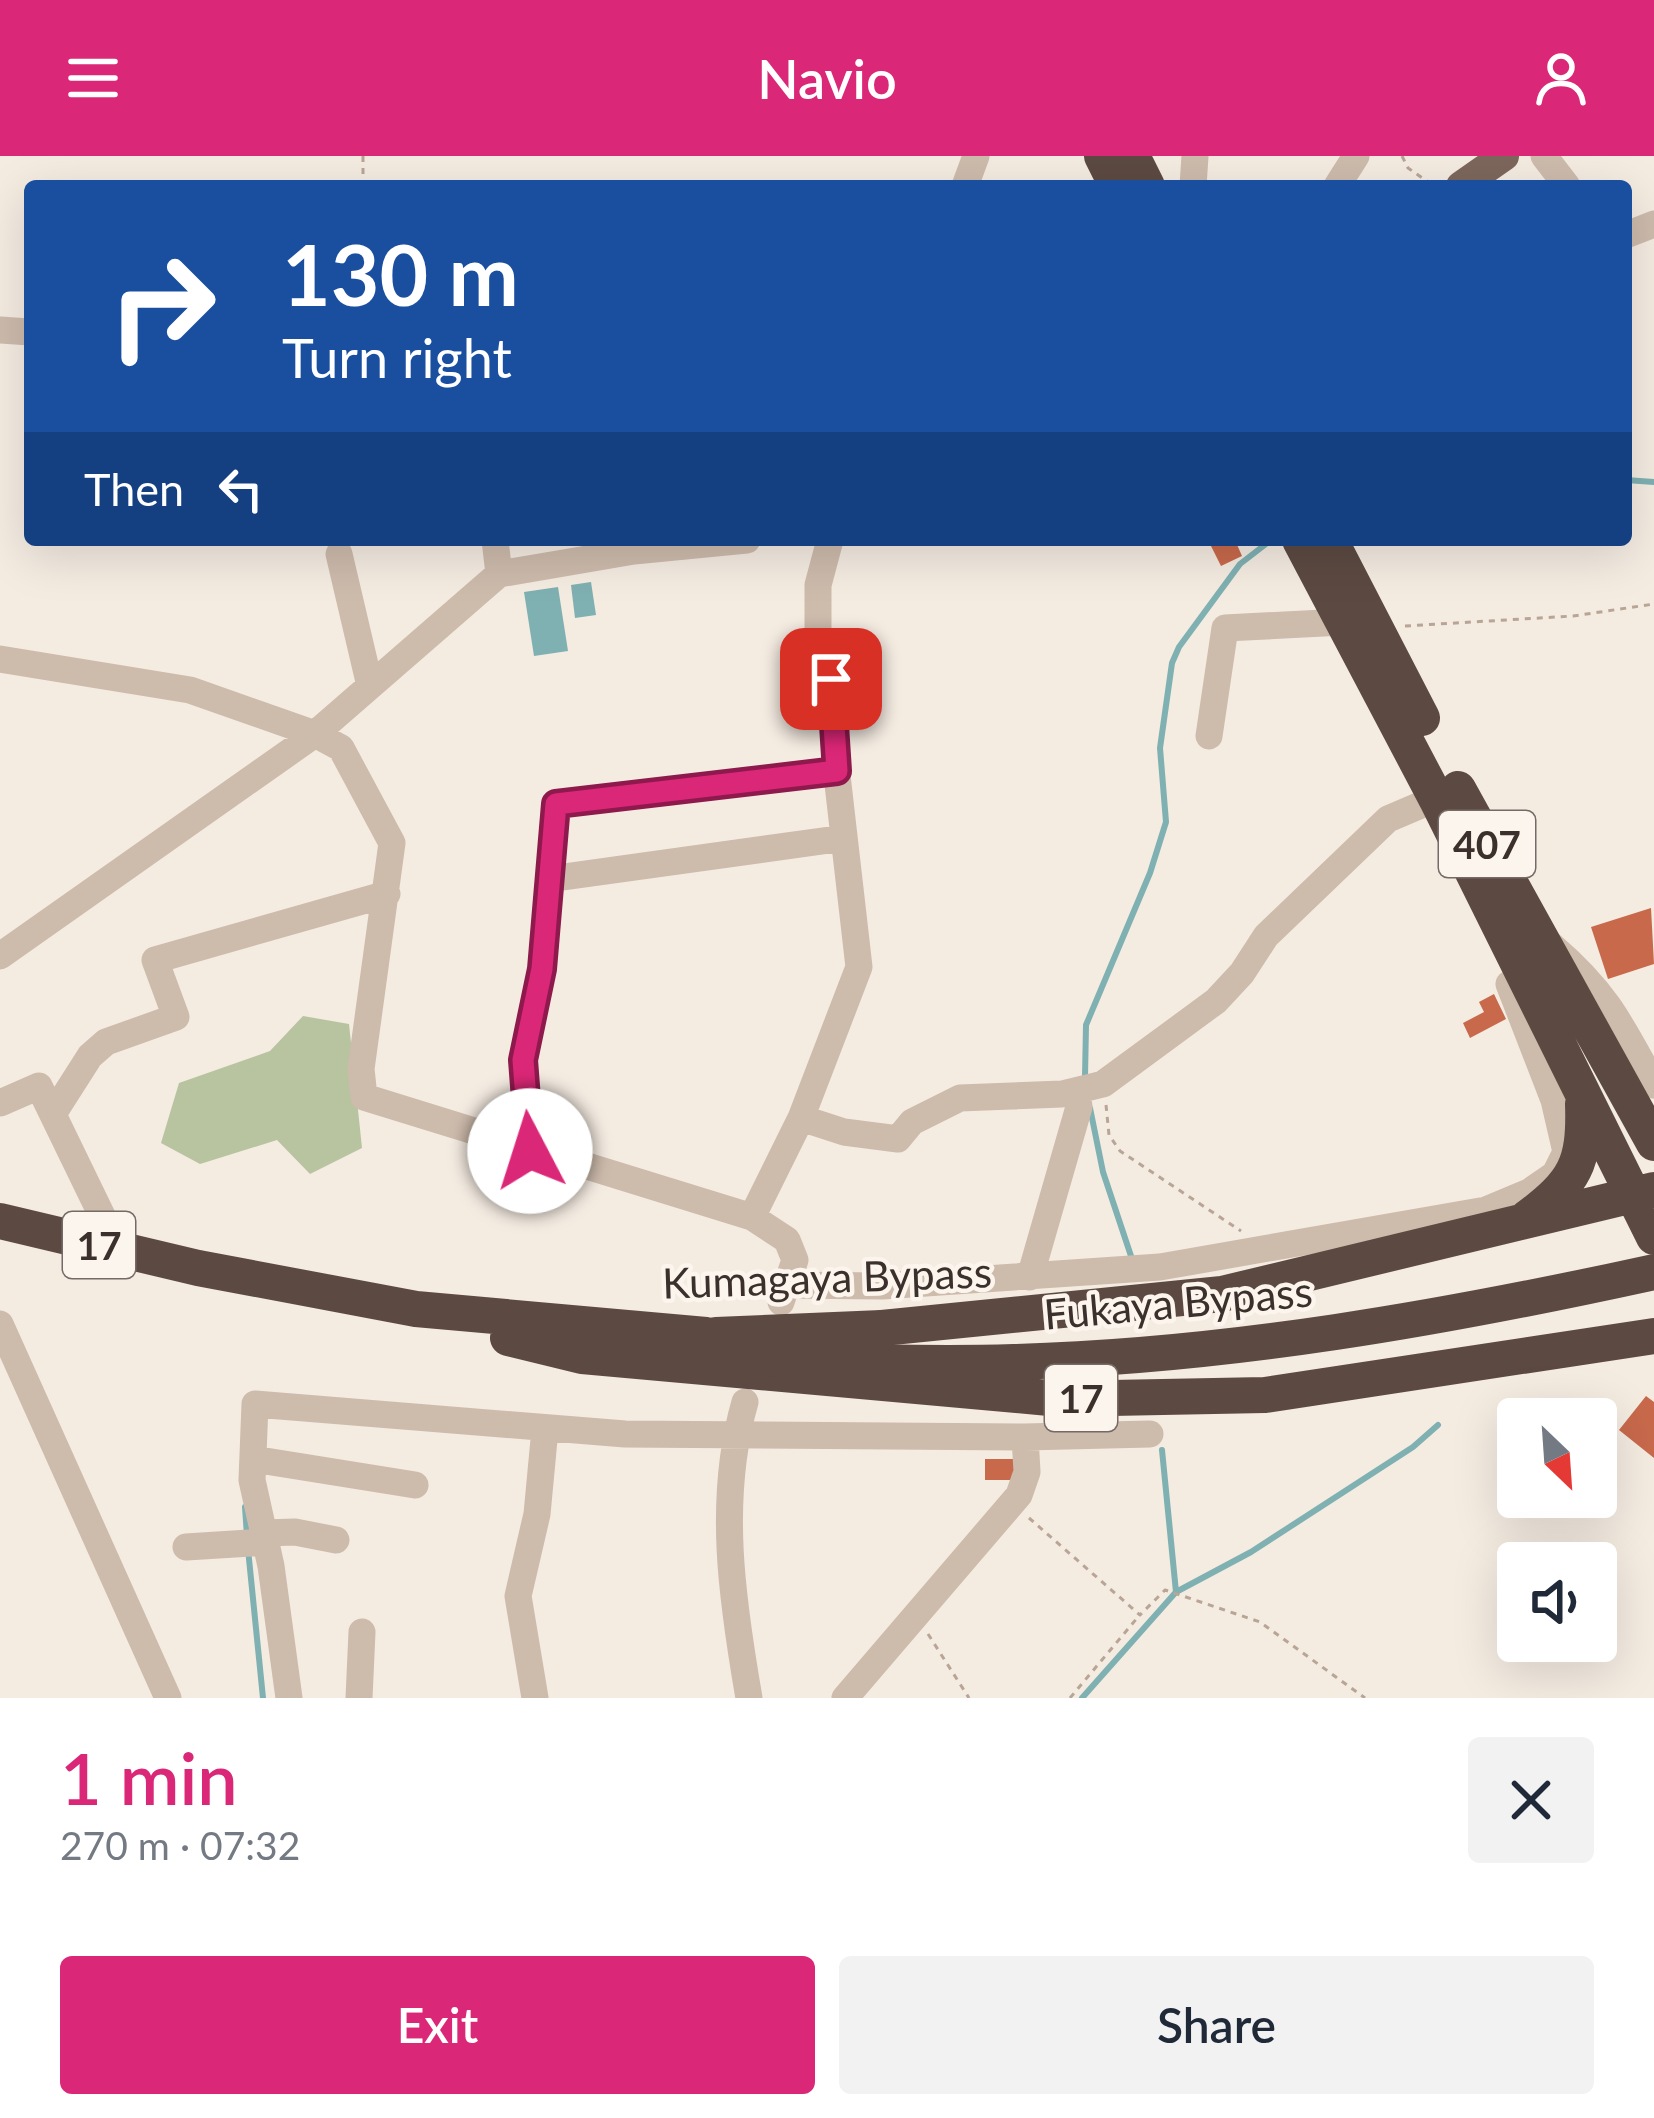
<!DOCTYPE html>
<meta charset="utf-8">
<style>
:root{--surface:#fff;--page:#f2f2f3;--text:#1f2937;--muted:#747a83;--accent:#db2777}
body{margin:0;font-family:Lato,sans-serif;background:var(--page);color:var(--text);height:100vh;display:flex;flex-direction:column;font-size:45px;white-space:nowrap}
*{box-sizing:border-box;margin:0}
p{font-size:39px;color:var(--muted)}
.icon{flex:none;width:66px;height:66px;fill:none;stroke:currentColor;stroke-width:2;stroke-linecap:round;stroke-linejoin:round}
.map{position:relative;height:1542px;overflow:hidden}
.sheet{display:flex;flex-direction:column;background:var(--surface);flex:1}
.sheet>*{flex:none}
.guide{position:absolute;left:24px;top:24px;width:1608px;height:366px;border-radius:12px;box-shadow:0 12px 48px #0002;background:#1a4fa0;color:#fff;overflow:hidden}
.needle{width:78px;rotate:155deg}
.fabs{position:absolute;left:1497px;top:1242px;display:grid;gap:24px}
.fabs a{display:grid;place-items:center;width:120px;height:120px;border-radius:12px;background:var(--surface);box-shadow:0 12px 48px #0002;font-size:60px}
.pin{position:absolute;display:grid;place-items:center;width:102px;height:102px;color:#fff;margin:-51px;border-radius:24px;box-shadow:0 6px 18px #0006}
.me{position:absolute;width:132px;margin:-66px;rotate:355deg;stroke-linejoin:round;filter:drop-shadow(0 0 9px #0008)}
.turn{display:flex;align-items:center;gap:42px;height:252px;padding:0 60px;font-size:54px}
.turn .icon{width:156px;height:156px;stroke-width:2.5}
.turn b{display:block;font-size:84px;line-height:102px}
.then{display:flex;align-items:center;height:114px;padding:0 60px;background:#0003;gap:24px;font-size:45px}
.round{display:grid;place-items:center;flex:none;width:126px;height:126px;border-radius:12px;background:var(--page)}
.headline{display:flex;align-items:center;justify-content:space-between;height:204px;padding:0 60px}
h1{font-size:72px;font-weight:600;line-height:90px;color:var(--accent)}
.primary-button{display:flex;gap:24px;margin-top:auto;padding:24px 60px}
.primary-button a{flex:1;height:138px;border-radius:12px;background:var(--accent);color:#fff;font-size:48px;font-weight:600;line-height:138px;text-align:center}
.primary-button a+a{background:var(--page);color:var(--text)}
header{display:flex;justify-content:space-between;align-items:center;height:156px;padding:0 60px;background:var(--accent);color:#fff;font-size:54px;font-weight:600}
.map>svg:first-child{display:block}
</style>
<header><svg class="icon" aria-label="menu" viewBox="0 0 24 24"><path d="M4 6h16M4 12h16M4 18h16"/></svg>Navio<svg class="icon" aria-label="person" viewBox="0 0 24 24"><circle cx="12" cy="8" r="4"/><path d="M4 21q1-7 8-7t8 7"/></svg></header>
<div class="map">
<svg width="1654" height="1542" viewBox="0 0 1654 1542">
<rect width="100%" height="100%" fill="#f4ebe1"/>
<path fill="#b8c4a0" d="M 303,860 L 349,868 L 362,992 L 310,1018 L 277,984 L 200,1008 L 161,987 L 179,927 L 270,895 Z"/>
<path fill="#7fb0b2" d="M 591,426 L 596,459 L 575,462 L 571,429 Z
M 558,431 L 568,495 L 534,500 L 524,436 Z"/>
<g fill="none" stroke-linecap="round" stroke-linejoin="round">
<path stroke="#7fb0b2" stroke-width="6" d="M 1626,324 L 1654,326
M 1085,921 L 1086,869 L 1150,717 L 1166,666 L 1160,592 L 1172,507 L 1179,491 L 1240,408 L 1271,384
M 1090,952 L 1103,1016 L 1131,1100
M 1162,1294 L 1176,1436
M 245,1351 L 247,1380
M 248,1393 L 263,1542
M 1082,1542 L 1176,1436 L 1251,1396 L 1413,1291 L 1438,1269"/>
</g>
<path fill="#c8694b" d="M 1208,384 L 1235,384 L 1242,400 L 1221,410 Z
M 1651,752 L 1654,808 L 1608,823 L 1591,771 Z
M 1494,838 L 1506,863 L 1470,882 L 1463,867 L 1484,856 L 1479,846 Z
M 1646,1240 L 1654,1246 L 1654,1302 L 1619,1274 Z
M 985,1303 L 1023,1303 L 1022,1324 L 985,1324 Z"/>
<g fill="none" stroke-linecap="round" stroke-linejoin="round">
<path stroke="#b9a596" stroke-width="3" stroke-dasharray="6 6" stroke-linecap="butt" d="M 363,0 L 363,30
M 1402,0 L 1408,12 L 1434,30
M 1405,470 L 1573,460 L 1654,448
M 1106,949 L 1109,979 L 1120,995 L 1241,1075
M 1029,1362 L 1140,1459 L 1165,1434 L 1260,1466 L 1365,1542
M 928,1478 L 969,1542
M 1070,1542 L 1138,1461"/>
<path stroke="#cdbbac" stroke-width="27" d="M 1544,0 L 1567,30
M 965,30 L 976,0
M 1193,30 L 1195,0
M 1337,30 L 1356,0
M 1626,79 L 1654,68
M 0,174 L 30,176
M 495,384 L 499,418
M 339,398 L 370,530
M 0,503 L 190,534 L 315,578 L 341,592 L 392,687 L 361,913 L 364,941 L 752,1061 L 787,1084 L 795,1104 L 781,1146
M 1209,580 L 1225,472 L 1343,466
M 549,723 L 844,682
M 1552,790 C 1606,836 1621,868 1654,929
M 0,800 L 315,578 L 499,418 L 634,395 L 747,384
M 0,947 L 39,930 L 105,1066
M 53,958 L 90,900 L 106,886 L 176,861 L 155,804 L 387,738
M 801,962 L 844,976 L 898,983 L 912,966 L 960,942 L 1062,938 L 1103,928 L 1216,845 L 1242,817 L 1266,780 L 1388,663 L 1449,637
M 530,995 L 523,904 L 542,813 L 556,648 L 837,615
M 752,1061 L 801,962 L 859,811 L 835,602 L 831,523 L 818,476 L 818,429 L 830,384
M 1030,1121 L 1079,951 L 1077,935
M 787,1129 L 882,1130 L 1160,1111 L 1486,1054 L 1529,1036 L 1555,1018 L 1566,996 L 1554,944 L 1509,828
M 0,1168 L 168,1542
M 745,1246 C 717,1343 732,1444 749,1542
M 253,1303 L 415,1329
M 264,1377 L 295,1376 L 336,1384
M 186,1391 L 266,1386
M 289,1542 L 271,1410 L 252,1324 L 255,1248 L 625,1278 L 1025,1281 L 1150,1278
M 359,1542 L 362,1476
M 535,1542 L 518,1440 L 537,1358 L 545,1273
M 845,1542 L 1019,1339 L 1027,1316 L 1025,1281"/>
<path stroke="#7d675c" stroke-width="30" d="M 1461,30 L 1504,0"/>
<path stroke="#5c4a42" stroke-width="36" d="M 1102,0 L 1117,30
M 1132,0 L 1147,30
M 1300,384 L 1437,644 L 1654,1081
M 1330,384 L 1422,562
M 1458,633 L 1654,987
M 1527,1062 C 1575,1026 1585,1008 1583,948
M 0,1065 L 198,1112 L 416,1153 L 706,1179
M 882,1172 L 1222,1138 L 1654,1034
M 508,1182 L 582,1200 L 1060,1243 L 1265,1239 L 1654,1180"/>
<path stroke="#5c4a42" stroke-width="36" d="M 716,1179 L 882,1172
M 704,1200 C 807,1204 911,1209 1014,1206 C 1229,1200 1444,1162 1654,1116"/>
</g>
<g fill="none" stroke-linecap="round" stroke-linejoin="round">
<defs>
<path id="route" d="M 530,995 L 523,904 L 542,813 L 556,648 L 837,615 L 831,523"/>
</defs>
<use href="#route" stroke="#8e194d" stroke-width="30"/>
<use href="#route" stroke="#db2777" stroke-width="21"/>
</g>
<g text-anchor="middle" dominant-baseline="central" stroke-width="9" stroke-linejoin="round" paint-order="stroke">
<g fill="#fbf5ee" stroke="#756b66" stroke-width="3">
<rect x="1439" y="655" width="96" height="66" rx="9"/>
<rect x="63" y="1056" width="72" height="66" rx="9"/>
<rect x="1045" y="1209" width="72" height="66" rx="9"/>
</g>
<g font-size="39" font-weight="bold" fill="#3b302b">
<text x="1487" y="688">407</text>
<text x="99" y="1089">17</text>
<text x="1081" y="1242">17</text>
</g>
<g font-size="42" fill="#3b302b" stroke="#fbf5ee">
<text transform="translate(827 1121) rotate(-2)">Kumagaya Bypass</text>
<text transform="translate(1178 1146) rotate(-5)">Fukaya Bypass</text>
</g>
</g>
</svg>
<div class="fabs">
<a><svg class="needle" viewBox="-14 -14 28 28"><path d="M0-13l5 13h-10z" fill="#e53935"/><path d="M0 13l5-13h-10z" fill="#747a83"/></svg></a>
<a><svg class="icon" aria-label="sound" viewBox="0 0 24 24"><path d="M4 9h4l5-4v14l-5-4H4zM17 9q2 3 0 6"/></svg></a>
</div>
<div class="pin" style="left:831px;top:523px;background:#d93025"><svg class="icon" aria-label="arrive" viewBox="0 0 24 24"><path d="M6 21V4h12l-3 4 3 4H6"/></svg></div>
<svg class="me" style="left:530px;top:995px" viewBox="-20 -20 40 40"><circle r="19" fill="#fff"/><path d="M0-13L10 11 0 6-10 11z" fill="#db2777"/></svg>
<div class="guide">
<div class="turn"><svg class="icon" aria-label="right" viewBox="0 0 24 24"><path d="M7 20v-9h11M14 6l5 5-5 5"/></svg><div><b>130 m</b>Turn right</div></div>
<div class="then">Then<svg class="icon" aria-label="left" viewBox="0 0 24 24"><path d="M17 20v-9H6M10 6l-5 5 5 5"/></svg></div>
</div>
</div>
<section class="sheet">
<div class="headline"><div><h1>1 min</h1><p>270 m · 07:32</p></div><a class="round"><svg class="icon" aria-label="close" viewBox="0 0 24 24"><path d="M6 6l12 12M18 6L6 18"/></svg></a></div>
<div class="primary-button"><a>Exit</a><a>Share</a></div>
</section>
